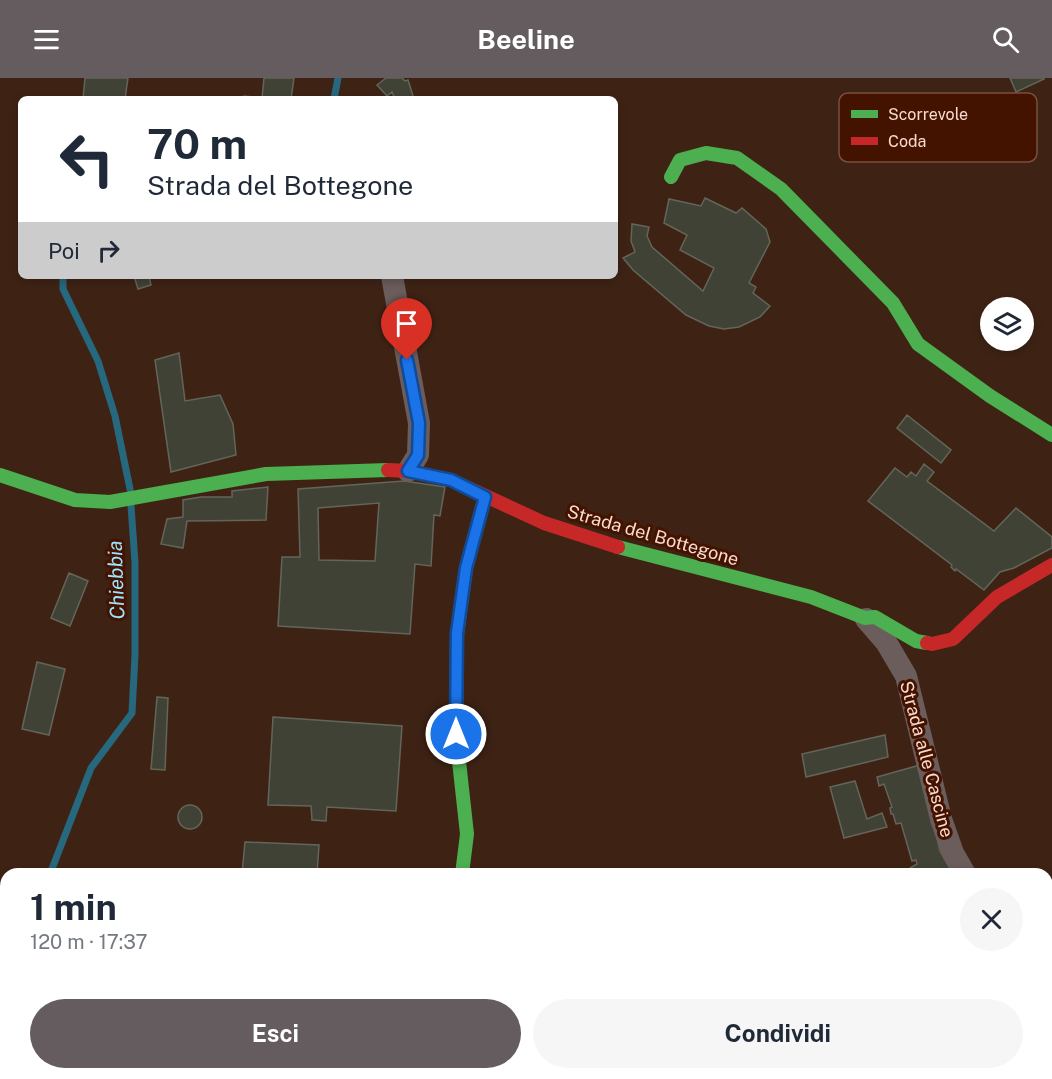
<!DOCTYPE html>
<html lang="it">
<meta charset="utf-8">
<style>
:root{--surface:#fff;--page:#f6f6f7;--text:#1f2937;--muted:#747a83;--accent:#645c5e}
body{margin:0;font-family:"Public Sans",sans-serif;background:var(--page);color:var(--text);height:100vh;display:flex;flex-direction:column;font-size:22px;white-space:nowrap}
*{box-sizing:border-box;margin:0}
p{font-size:20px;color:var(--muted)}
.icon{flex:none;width:33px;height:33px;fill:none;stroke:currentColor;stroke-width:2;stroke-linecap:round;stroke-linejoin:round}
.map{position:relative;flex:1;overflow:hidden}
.sheet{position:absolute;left:0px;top:790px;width:1053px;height:212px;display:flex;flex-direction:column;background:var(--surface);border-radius:18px 18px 0 0;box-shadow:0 3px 9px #0003}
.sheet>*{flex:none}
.hud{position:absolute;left:18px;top:18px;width:600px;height:183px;border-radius:9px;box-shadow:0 3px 9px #0003;background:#fff;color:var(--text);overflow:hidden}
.tools{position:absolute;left:980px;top:219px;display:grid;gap:12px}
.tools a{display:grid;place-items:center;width:54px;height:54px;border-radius:50%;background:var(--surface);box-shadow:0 3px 9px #0003;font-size:30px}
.pin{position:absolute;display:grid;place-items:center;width:51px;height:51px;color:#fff;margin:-62px -26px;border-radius:50% 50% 50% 0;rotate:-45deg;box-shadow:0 0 6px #0007}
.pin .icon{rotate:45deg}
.me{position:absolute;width:66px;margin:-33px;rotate:0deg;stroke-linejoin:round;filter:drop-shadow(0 0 4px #0008)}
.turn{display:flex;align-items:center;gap:21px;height:126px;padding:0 30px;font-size:27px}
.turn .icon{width:78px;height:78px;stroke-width:2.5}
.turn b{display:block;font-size:42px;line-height:51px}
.then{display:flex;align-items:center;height:57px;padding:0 30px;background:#0003;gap:12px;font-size:22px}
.round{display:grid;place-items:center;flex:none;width:63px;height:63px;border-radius:32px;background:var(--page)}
.headline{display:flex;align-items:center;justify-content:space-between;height:102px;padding:0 30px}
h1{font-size:36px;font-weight:700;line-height:45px}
.button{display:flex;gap:12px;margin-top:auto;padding:12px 30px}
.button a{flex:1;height:69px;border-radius:36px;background:var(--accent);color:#fff;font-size:24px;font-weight:700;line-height:69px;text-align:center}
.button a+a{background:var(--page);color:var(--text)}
header{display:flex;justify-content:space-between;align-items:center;height:78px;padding:0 30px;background:var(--accent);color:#fff;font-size:27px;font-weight:700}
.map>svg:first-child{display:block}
</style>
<header><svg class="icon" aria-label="menu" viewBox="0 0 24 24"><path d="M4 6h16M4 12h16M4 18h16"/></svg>Beeline<svg class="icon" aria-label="search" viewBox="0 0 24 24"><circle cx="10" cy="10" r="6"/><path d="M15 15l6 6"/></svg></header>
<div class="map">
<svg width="1052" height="1001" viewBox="0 0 1052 1001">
<rect width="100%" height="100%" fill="#3e2315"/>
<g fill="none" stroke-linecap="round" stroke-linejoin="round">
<path stroke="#26687e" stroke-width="7" d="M 334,21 L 338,0
M 63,198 L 63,211 L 98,283 L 115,338 L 130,411
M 50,796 L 91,690 L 132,635 L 135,577 L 135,484 L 131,428
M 0,955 L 6,948
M 95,996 L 99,1001"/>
</g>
<path fill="#414236" stroke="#646559" stroke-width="1.5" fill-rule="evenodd" d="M 85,0 L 128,0 L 125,21 L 83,21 Z
M 264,0 L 294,0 L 291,21 L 244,21 L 244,18 L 262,20 Z
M 386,0 L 402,0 L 405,3 L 408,2 L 414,21 L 395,21 L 392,14 L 387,18 L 377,7 Z
M 1010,0 L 1044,0 L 1044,1 L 1016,14 Z
M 705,120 L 736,135 L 742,130 L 766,151 L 770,164 L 749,205 L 756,209 L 753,215 L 770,228 L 760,239 L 739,249 L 724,251 L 709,248 L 686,237 L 633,192 L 623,180 L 635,174 L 631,163 L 632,146 L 649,149 L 647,158 L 652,169 L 703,213 L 714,190 L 680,172 L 687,157 L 664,145 L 669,121 L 701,128 Z
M 134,198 L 149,198 L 151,207 L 138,211 Z
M 179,275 L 185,323 L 220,317 L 233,346 L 236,377 L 171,394 L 155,282 Z
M 907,337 L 951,372 L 941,385 L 897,350 Z
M 924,386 L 934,394 L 927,403 L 994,453 L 1016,430 L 1052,459 L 1052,470 L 1014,490 L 1000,494 L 984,512 L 956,491 L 955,493 L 951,489 L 952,487 L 868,423 L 895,390 L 907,399 L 911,394 L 916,398 Z
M 404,403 L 445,409 L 440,438 L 434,437 L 431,488 L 415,486 L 410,556 L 278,548 L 282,479 L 300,479 L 298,411 ZM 379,425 L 375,483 L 319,482 L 318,430 Z
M 268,409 L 266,442 L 187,443 L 183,470 L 161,466 L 167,441 L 183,439 L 183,422 L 201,419 L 232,419 L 232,413 Z
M 69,495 L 88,503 L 70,548 L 51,540 Z
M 37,584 L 65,591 L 49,657 L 22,651 Z
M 157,619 L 168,620 L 165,692 L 151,691 Z
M 273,639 L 402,648 L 396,733 L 327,729 L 326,743 L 312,742 L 311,728 L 268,727 Z
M 885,657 L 888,679 L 806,699 L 802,676 Z
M 920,687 L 940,773 L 952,794 L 945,796 L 913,796 L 910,790 L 917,786 L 916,782 L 912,783 L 901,745 L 896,746 L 893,736 L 891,736 L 890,730 L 892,729 L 884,706 L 879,708 L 877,699 Z
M 855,703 L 867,741 L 882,735 L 887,749 L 844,760 L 830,709 Z
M178 739a12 12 0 1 1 24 0a12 12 0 1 1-24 0Z
M 245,764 L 319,767 L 317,796 L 242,796 Z
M 404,996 L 411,996 L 411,1001 L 404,1001 Z
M 473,996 L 511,996 L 514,1001 L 476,1001 Z"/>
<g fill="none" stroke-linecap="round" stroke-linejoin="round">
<path stroke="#6a5d5c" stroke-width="22" d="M 392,198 L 419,345 L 418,377 L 408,393
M 866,541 L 886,564 L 906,598 L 941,741 L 953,775 L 965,796
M 1047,914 L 1052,920
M 451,996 L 454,1001"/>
<path stroke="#4caf50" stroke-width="14" d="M 671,99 L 680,82 L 706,75 L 737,80 L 781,111 L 893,225 L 918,266 L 990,318 L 1052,357
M 0,397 L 75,422 L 110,424 L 266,396 L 388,392
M 618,469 L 811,519 L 865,540 L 875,539 L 916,563 L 927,565
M 462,796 L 467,756 L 456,656 L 457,556 L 466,490 L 485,419"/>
<path stroke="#c62828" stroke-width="14" d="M 388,392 L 408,393 L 451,402 L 544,445 L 618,469
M 927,565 L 932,566 L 953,561 L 997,519 L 1052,487"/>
</g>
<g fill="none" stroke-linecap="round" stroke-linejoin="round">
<defs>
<path id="route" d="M 407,282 L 419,345 L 418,377 L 408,393 L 451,402 L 485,419 L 466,490 L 457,555 L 456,656"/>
</defs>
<use href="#route" stroke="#114b97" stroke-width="15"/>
<use href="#route" stroke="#1a73e8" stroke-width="10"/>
</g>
<g text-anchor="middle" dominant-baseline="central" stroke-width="6" stroke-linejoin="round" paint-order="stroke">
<g font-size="18" fill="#fbdbcd" stroke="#431300">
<text transform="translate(653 457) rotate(16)">Strada del Bottegone</text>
<text transform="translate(927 681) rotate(75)">Strada alle Cascine</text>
</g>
<g font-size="20" font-style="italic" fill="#9ee4ff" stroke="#431300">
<text transform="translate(116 502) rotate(-92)">Chiebbia</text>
</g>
</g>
<rect x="839" y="15" width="198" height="69" rx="9" fill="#431300" stroke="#7a4f3e" stroke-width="1.5"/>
<rect x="851" y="32" width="27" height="8" fill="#4caf50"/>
<rect x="851" y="59" width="27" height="8" fill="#c62828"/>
<g font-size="16" fill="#fbdbcd">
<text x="888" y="42">Scorrevole</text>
<text x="888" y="69">Coda</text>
</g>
</svg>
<div class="tools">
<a><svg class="icon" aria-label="layers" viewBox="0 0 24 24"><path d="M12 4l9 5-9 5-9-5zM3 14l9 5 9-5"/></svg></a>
</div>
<div class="pin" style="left:407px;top:282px;background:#d93025"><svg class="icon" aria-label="arrive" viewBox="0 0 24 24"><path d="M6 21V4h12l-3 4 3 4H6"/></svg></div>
<svg class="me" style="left:456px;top:656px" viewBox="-20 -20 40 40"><circle r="17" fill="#1a73e8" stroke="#fff" stroke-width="3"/><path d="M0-11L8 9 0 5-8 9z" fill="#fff"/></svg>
<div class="hud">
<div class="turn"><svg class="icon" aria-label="left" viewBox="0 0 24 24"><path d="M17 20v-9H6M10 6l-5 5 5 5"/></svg><div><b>70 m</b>Strada del Bottegone</div></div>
<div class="then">Poi<svg class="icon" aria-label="right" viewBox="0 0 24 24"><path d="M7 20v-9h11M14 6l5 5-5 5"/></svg></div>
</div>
<section class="sheet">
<div class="headline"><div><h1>1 min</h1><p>120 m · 17:37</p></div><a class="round"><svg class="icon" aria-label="close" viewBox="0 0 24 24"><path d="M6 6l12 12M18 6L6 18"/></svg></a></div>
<div class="button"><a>Esci</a><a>Condividi</a></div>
</section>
</div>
